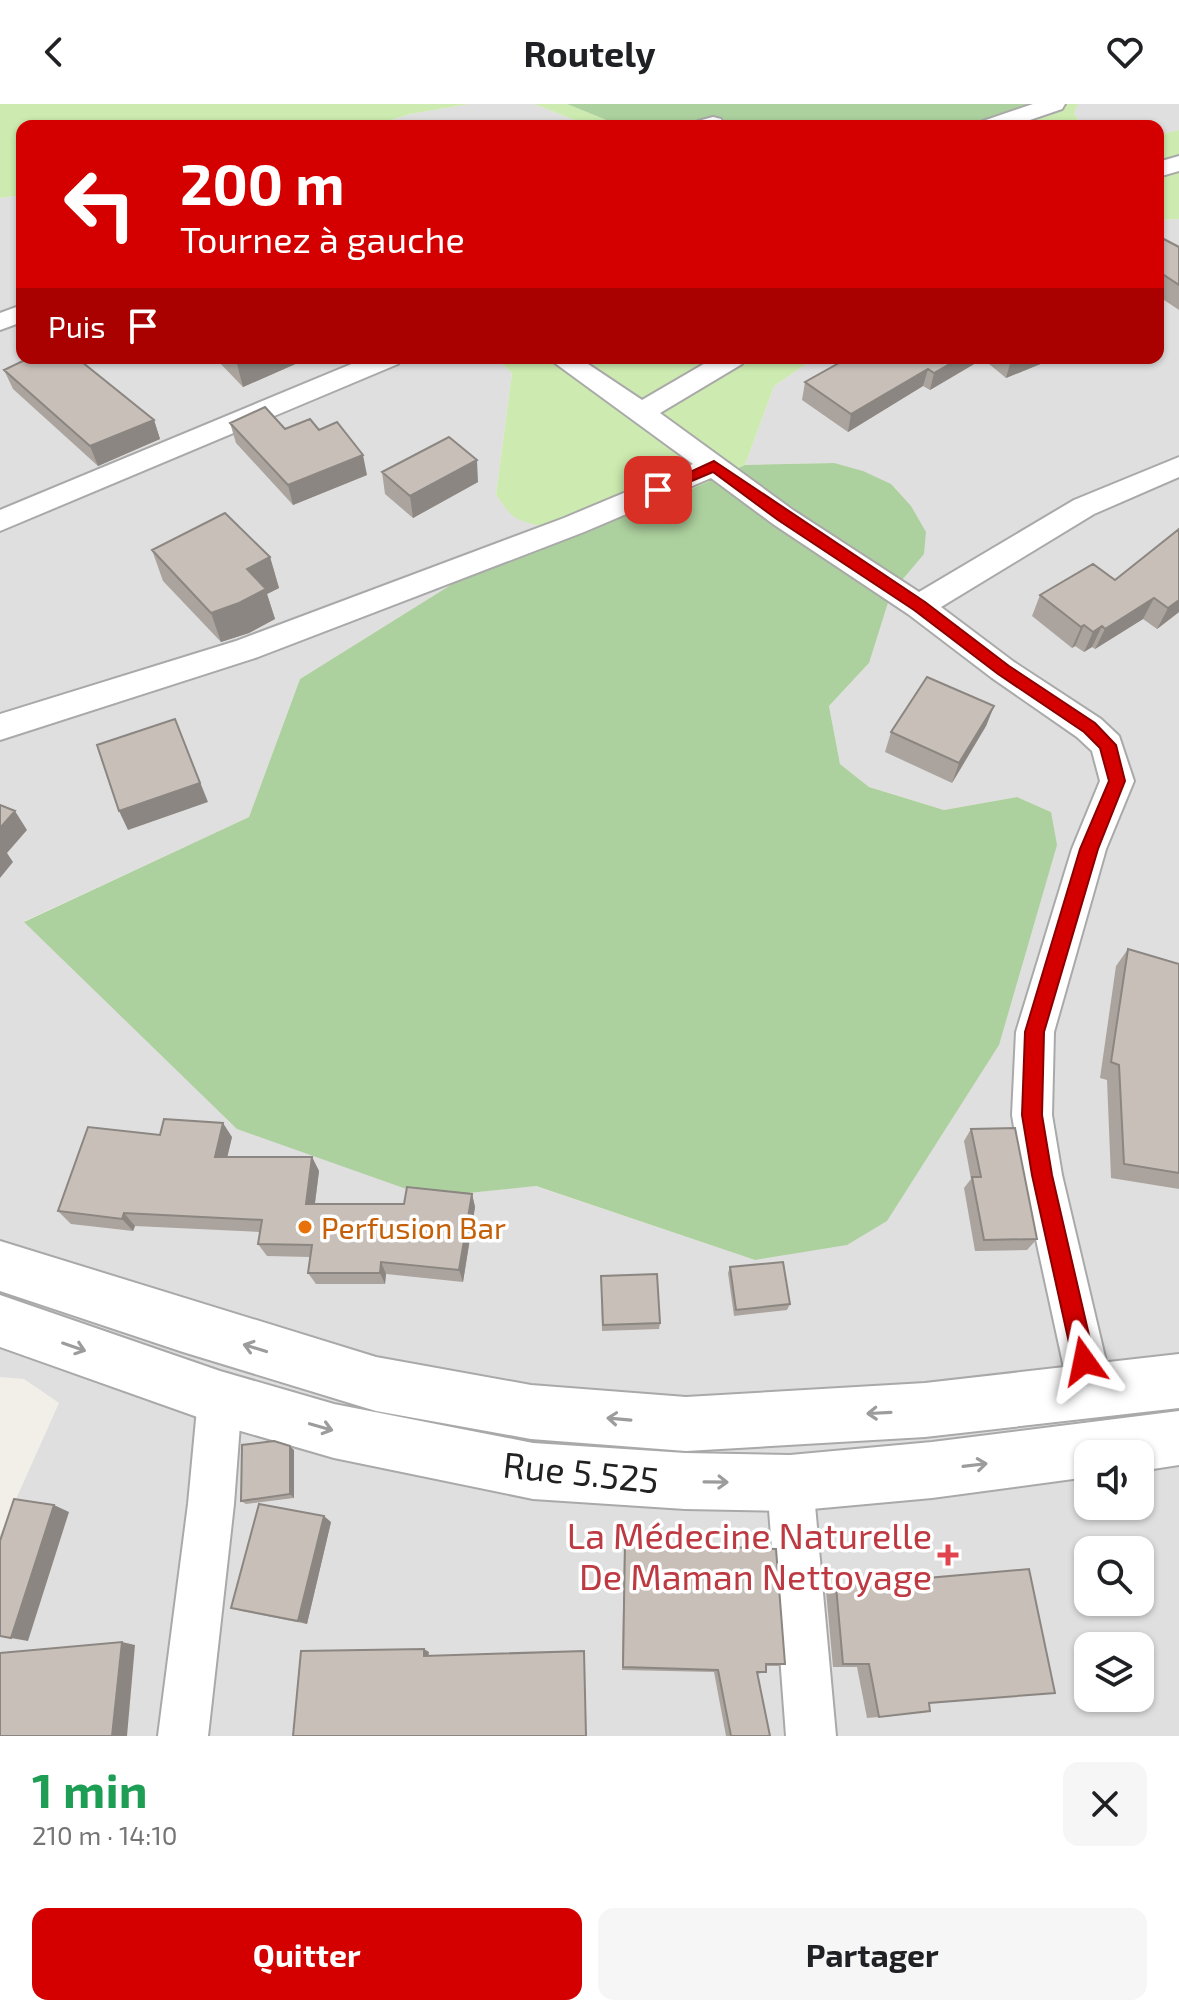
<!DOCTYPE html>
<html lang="fr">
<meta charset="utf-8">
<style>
:root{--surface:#fff;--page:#f6f6f6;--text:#202124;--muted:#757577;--accent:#d40000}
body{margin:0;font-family:"Exo 2",sans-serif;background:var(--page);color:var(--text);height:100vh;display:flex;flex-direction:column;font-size:30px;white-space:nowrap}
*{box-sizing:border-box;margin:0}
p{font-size:26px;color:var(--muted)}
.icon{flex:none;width:44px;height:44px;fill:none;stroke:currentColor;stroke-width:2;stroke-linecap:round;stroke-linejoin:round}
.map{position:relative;height:1632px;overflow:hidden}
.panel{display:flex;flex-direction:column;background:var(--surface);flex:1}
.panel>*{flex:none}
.banner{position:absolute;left:16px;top:16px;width:1148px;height:244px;border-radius:16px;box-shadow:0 2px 6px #0004;background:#d40000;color:#fff;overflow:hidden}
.buttons{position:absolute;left:1074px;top:1336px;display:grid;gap:16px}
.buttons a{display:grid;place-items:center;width:80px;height:80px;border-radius:16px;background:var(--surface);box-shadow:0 2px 6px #0004;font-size:40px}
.pin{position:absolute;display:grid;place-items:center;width:68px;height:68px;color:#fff;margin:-34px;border-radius:16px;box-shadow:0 4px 12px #0006}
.me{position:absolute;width:88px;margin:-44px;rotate:348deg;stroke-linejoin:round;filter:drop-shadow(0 0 6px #0008)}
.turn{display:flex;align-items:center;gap:28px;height:168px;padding:0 32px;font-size:36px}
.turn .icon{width:104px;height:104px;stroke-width:2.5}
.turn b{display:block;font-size:56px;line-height:68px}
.then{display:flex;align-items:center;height:76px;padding:0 32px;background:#0003;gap:16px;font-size:30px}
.round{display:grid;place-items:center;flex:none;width:84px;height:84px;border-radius:16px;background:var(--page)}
.head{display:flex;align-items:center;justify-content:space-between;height:136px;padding:0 32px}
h1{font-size:48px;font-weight:700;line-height:60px;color:#1e9e55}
.cta{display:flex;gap:16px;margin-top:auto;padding:16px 32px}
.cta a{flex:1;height:92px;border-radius:16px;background:var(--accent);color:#fff;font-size:32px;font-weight:700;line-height:92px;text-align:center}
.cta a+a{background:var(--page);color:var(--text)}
header{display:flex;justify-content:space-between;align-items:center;height:104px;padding:0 32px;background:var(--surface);font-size:36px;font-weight:700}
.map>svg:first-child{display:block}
</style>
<header><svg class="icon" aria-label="back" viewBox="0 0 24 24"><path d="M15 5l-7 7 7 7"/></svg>Routely<svg class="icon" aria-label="heart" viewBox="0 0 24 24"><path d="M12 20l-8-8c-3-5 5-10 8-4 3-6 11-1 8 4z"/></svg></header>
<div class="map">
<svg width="1179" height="1632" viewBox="0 0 1179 1632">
<rect width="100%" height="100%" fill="#f2efe9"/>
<path fill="#e0dfdf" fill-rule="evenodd" d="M 469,0 L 534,0 L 590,22 L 374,22 L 410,10 Z
M 1078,0 L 1179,0 L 1179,26 L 1158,31 L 1158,22 L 1082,22 L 1074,9 Z
M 22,91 L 22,254 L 496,254 L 512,269 L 496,391 L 542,424 L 300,575 L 249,713 L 25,817 L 429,1093 L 535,1082 L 755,1156 L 1051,708 L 1017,693 L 944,706 L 869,683 L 840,660 L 829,602 L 869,559 L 834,359 L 745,361 L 774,282 L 815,254 L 1158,254 L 1158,116 L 1179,115 L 1179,1632 L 0,1632 L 0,1431 L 59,1299 L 24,1275 L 0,1273 L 0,94 ZM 1088,1350 L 1140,1350 L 1140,1402 L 1088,1402 ZM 1088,1446 L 1140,1446 L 1140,1498 L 1088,1498 ZM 1088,1542 L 1140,1542 L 1140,1594 L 1088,1594 Z"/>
<path fill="#cdebb0" d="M 0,0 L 469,0 L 410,10 L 373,22 L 22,22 L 22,91 L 0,94 Z
M 534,0 L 567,0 L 621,22 L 590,22 Z
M 1030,0 L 1078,0 L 1074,9 L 1082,22 L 1021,22 Z
M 1179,26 L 1179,115 L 1158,116 L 1158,31 Z
M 496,254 L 815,254 L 774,282 L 745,361 C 687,387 579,446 516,414 C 508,410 502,398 496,391 L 512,269 Z"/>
<path fill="#add19e" d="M 567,0 L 1030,0 L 1021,22 L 621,22 Z
M 834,359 L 863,367 L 891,380 L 911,402 L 926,428 L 924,450 L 891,489 L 869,559 L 829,602 L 840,660 L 869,683 L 944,706 L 1017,693 L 1051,708 L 1057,741 L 999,941 L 887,1117 L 847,1141 L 755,1156 L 536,1082 L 429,1093 L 237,1025 L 24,818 L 249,713 L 300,575 L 542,424 L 574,421 L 639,409 L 745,361 Z"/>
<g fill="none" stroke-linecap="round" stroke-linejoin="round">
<defs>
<path id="minor" d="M 1033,0 L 1065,0 L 1062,5 L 1012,22 L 980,22 L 983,17 Z
M 713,13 L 721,15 L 723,22 L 695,22 L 698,17 Z
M 1179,52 L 1179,67 L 1158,73 L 1158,58 Z
M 22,201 L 22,218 L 0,226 L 0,209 Z
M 366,254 L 402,254 L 398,260 L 0,427 L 0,406 Z
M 548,254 L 579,254 L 642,296 L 714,254 L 746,254 L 742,260 L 660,309 L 793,406 L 919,488 L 1074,396 L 1179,353 L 1179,373 L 1094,410 L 941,503 L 1014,558 L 1101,615 L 1119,632 L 1134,677 L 1106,745 L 1054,928 L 1052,1011 L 1062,1071 L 1113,1287 L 1107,1303 L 1091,1309 L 1075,1303 L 1069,1287 L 1022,1071 L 1012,1011 L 1016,928 L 1072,745 L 1100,677 L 1092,647 L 1077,633 L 992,574 L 908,510 L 773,420 L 711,374 L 584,428 L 258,553 L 0,636 L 0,610 L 236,537 L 564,414 L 693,360 Z
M 220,1272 L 236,1278 L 242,1294 L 234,1400 L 208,1632 L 158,1632 L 188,1400 L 198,1294 L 204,1278 Z
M 790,1356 L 806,1363 L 813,1379 L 836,1632 L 786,1632 L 767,1379 L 774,1363 Z"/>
<path id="tertiary" d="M 0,1137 L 376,1253 L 531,1281 L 686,1293 L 925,1279 L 1179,1250 L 1179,1304 L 925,1333 L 686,1347 L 531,1335 L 376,1307 L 183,1248 L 0,1187 Z
M 0,1191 L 220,1267 L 334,1300 L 533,1339 L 685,1349 L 790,1351 L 932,1338 L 1179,1307 L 1179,1361 L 1140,1367 L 1140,1350 L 1088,1350 L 1088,1373 L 932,1394 L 790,1407 L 685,1405 L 533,1395 L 334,1354 L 220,1321 L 0,1243 Z"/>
</defs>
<use href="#minor" stroke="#a9a9a9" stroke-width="4"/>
<use href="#tertiary" stroke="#a9a9a9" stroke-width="4"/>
<use href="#minor" fill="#fff" fill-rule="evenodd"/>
<use href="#tertiary" fill="#fff" fill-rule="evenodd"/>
</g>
<path fill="#aba49e" d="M 1158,132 L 1179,143 L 1179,206 L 1158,192 Z
M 215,254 L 309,254 L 243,283 Z
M 848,254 L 1055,254 L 1006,274 L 983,255 L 930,286 L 923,282 L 848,328 L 802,296 L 805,278 Z
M 4,266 L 154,316 L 160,335 L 98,362 L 13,285 Z
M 230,319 L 285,325 L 319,326 L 367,371 L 293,401 L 236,339 Z
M 382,368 L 478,378 L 413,414 L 385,390 Z
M 1179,425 L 1179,508 L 1157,525 L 1143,515 L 1095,545 L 1092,543 L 1084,548 L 1075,542 L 1072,544 L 1032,512 L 1040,491 L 1115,476 Z
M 152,446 L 270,453 L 279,484 L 267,490 L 275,515 L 249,529 L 221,538 L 163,477 Z
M 994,602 L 986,622 L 952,679 L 885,648 L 891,628 Z
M 1128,845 L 1179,860 L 1179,1085 L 1111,1074 L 1107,976 L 1100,974 L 1116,862 Z
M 971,1025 L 1037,1135 L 1027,1146 L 975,1147 L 964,1084 L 971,1075 L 964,1037 Z
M 160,1031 L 232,1033 L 227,1053 L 312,1053 L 319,1067 L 315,1100 L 404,1100 L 472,1090 L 475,1103 L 463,1178 L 386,1170 L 385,1180 L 316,1180 L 308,1169 L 310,1153 L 267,1152 L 258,1140 L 260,1128 L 135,1122 L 133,1127 L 71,1120 L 58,1107 Z
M 730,1163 L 790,1200 L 787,1206 L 734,1212 L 728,1169 Z
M 601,1172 L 660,1219 L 659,1225 L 602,1227 Z
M 294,1346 L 294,1394 L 246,1400 L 241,1397 Z
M 331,1418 L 307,1520 L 241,1507 L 231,1504 Z
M 625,1439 L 785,1560 L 778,1562 L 766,1562 L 766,1568 L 757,1570 L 770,1632 L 726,1632 L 714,1568 L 622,1566 L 624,1445 Z
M 836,1482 L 929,1599 L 879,1613 L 867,1614 L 857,1563 L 833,1563 L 826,1487 Z"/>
<path fill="#8b8681" d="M 242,254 L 309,254 L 243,283 L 236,256 Z
M 960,254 L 984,254 L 930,286 L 934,269 Z
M 1017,254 L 1055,254 L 1006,274 L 1011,256 Z
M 928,265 L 923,282 L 848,328 L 851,310 Z
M 154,316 L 160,335 L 98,362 L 90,342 Z
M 363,351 L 367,371 L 293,401 L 288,381 Z
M 477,356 L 478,378 L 413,414 L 410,392 Z
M 270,453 L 279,484 L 267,490 L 275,515 L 249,529 L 221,538 L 211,509 L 247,465 Z
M 1154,494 L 1143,515 L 1095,545 L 1105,525 Z
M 1179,496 L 1179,508 L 1157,525 L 1168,504 Z
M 1084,521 L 1075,542 L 1072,544 L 1081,523 Z
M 1102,522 L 1092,543 L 1084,548 L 1093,528 Z
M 994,602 L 986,622 L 952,679 L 959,659 Z
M 175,615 L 208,698 L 128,726 L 119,707 Z
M 15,707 L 27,726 L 7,749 L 13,758 L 0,774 L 0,724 Z
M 223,1019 L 232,1033 L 224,1067 L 215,1053 Z
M 312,1053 L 319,1067 L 313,1113 L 306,1100 Z
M 472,1090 L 475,1103 L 463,1178 L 459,1166 Z
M 124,1109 L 135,1122 L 133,1127 L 122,1115 Z
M 381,1158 L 386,1170 L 385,1180 L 380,1169 Z
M 290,1342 L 294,1346 L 294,1394 L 290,1390 Z
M 54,1401 L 69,1408 L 28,1537 L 11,1534 Z
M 324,1412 L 331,1418 L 307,1520 L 298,1517 Z
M 122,1538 L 135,1541 L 127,1632 L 112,1632 Z
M 424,1545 L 429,1548 L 428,1554 L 424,1552 Z"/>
<path fill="#c7bfb8" stroke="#8b8681" stroke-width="2" d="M 1158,132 L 1179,143 L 1179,181 L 1158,167 Z
M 29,254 L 77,254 L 154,316 L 90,342 L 4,266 Z
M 848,254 L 960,254 L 934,269 L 928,265 L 851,310 L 805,278 Z
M 265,303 L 285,325 L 310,315 L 319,326 L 337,318 L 363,351 L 288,381 L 230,319 Z
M 449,333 L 477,356 L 410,392 L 382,368 Z
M 225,409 L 270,453 L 247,465 L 266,485 L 239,499 L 211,509 L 152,446 Z
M 1179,425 L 1179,496 L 1168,504 L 1154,494 L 1105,525 L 1102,522 L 1093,528 L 1084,521 L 1081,523 L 1040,491 L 1093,460 L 1115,476 Z
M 927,573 L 994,602 L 959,659 L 891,628 Z
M 175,615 L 200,679 L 119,707 L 97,641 Z
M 0,701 L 15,707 L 0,724 Z
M 1128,845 L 1179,860 L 1179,1069 L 1124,1060 L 1119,961 L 1111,958 Z
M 164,1015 L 223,1019 L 215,1053 L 312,1053 L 306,1100 L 404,1100 L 407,1083 L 472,1090 L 459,1166 L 381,1158 L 380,1169 L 308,1169 L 312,1141 L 258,1140 L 262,1116 L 124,1109 L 122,1115 L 58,1107 L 88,1023 L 160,1031 Z
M 1015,1024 L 1037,1135 L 984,1136 L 972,1073 L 981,1073 L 971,1025 Z
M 783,1158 L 790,1200 L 736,1206 L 730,1163 Z
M 657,1170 L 660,1219 L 603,1221 L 601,1172 Z
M 274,1337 L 290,1342 L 290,1390 L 241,1397 L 242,1341 Z
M 14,1395 L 54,1401 L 11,1534 L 0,1532 L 0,1437 Z
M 259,1400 L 324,1412 L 298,1517 L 231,1504 Z
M 625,1439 L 776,1445 L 785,1560 L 766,1560 L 766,1568 L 757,1568 L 770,1632 L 731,1632 L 718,1566 L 623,1563 Z
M 1029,1465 L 1055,1589 L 929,1599 L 930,1607 L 879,1613 L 869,1560 L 843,1560 L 836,1482 Z
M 122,1538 L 112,1632 L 0,1632 L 0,1549 Z
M 424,1545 L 424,1552 L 584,1547 L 586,1632 L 293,1632 L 301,1547 Z"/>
<defs><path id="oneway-shaft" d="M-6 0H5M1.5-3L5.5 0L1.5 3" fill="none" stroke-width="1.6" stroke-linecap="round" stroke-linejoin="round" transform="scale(2)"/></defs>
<g stroke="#9c9c9c">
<use href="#oneway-shaft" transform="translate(74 1243) rotate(19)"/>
<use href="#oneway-shaft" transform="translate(255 1244) rotate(-163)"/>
<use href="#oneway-shaft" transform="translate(879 1309) rotate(177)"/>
<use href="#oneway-shaft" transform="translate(619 1315) rotate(-175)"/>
<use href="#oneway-shaft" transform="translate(321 1323) rotate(16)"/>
<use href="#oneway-shaft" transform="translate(975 1361) rotate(-7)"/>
<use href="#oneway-shaft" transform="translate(716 1378) rotate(1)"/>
</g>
<path fill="#d40000" stroke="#8a0000" stroke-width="2" d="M 714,357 L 925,498 L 1009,562 L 1095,619 L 1116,641 L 1125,677 L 1098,745 L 1044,928 L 1042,1011 L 1052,1071 L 1095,1257 L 1092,1264 L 1084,1268 L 1077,1264 L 1073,1257 L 1032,1071 L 1022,1011 L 1025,928 L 1080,745 L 1109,677 L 1100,644 L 1084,628 L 998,570 L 914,506 L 778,416 L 713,368 L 663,389 L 658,390 L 651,386 Z"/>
<circle fill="#e8710a" stroke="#fff" stroke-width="3" cx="305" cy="1123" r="8"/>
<path fill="#e0444e" stroke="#fff" stroke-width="3" d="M944 1439h8v8h8v8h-8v8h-8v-8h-8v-8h8z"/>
<g text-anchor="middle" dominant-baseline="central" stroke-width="7" stroke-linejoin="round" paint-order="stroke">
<g font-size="30" fill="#c56008" stroke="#fff" text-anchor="start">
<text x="321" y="1123">Perfusion Bar</text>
</g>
<g font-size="36" fill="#222" stroke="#fff">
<text transform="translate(581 1367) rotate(6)">Rue 5.525</text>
</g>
<g font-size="36" fill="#be3a42" stroke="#fff" text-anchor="end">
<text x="932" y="1430">La Médecine Naturelle<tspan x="932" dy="41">De Maman Nettoyage</tspan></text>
</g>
</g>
</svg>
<div class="buttons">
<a><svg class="icon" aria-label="sound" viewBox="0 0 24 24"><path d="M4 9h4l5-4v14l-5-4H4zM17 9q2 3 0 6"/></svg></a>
<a><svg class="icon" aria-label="search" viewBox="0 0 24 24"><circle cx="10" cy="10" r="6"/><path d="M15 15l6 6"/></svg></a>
<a><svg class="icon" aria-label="layers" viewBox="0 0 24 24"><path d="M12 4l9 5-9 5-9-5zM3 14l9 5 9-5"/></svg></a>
</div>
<div class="pin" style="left:658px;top:386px;background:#d93025"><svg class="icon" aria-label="arrive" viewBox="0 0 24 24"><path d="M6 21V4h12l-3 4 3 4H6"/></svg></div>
<svg class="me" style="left:1084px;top:1257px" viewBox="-20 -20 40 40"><path d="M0-17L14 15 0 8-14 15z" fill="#d40000" stroke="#fff" stroke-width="4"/></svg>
<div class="banner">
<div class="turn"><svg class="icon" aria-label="left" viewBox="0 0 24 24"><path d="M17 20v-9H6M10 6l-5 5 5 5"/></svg><div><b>200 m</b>Tournez à gauche</div></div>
<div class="then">Puis<svg class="icon" aria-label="arrive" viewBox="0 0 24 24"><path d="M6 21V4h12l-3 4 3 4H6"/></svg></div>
</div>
</div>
<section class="panel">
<div class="head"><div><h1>1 min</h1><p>210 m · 14:10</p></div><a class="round"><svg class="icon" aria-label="close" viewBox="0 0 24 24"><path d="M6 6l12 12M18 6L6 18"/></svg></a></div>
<div class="cta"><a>Quitter</a><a>Partager</a></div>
</section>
